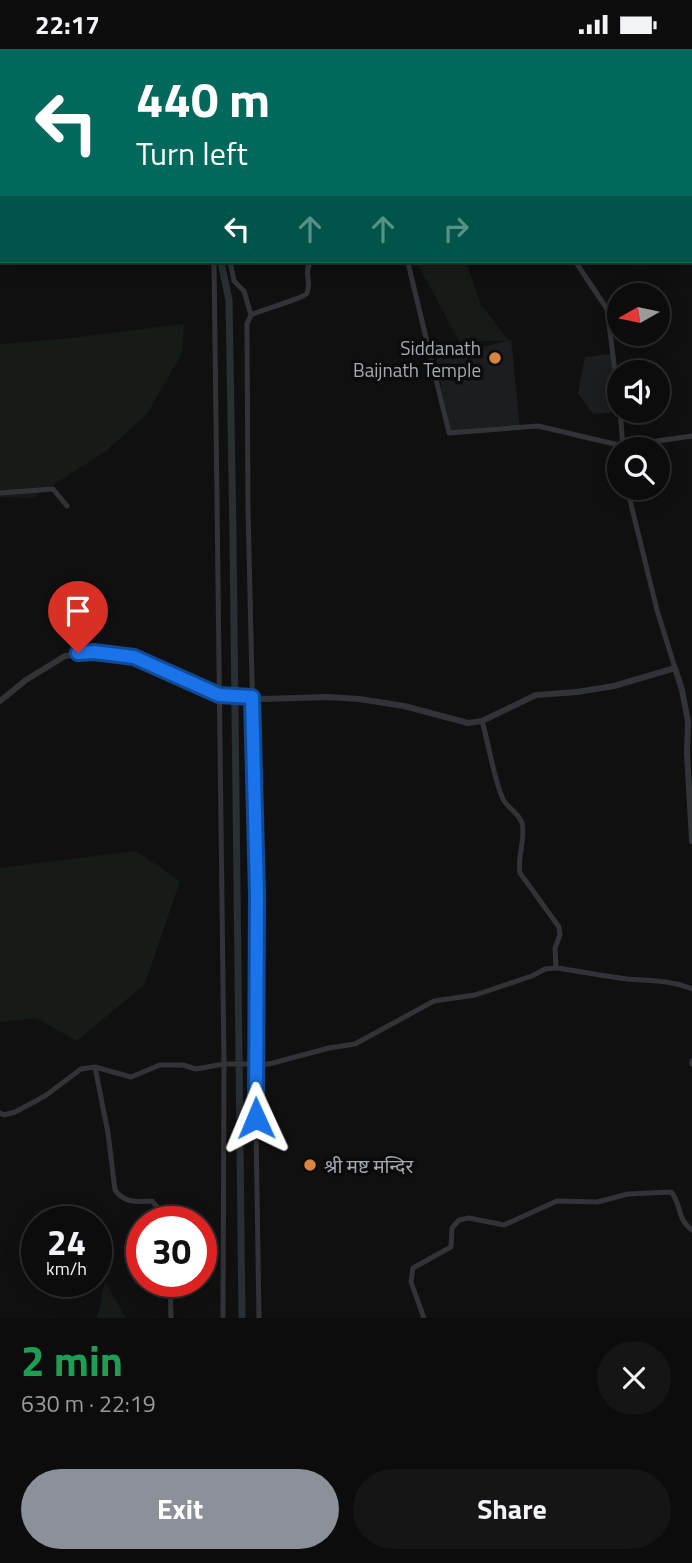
<!DOCTYPE html>
<meta charset="utf-8">
<style>
:root{--surface:#0c0c0d;--page:#151516;--text:#f1f3f6;--muted:#9a9b9d;--line:#2c2c2e;--accent:#8c9099}
body{margin:0;font-family:"Titillium Web","Noto Sans Devanagari",sans-serif;background:var(--page);color:var(--text);height:100vh;display:flex;flex-direction:column;font-size:26px;white-space:nowrap}
*{box-sizing:border-box;margin:0}
p{font-size:23px;color:var(--muted)}
.icon{flex:none;width:38px;height:38px;fill:none;stroke:currentColor;stroke-width:2;stroke-linecap:round;stroke-linejoin:round}
.map{position:relative;height:1269px;overflow:hidden}
.side{display:flex;flex-direction:column;background:var(--surface);flex:1}
.side>*{flex:none}
.hud{position:absolute;left:0px;top:0px;width:693px;height:214px;box-shadow:0 4px 18px #0003,0 0 0 2px var(--line);background:#00695c;color:#fff;overflow:hidden}
.needle{width:46px;rotate:261deg}
.controls{position:absolute;left:607px;top:234px;display:grid;gap:14px}
.controls a{display:grid;place-items:center;width:63px;height:63px;border-radius:50%;background:var(--surface);box-shadow:0 4px 18px #0003,0 0 0 2px var(--line);font-size:35px}
.speed{position:absolute;left:21px;top:1157px;display:flex;gap:14px;font-size:35px;font-weight:700;text-align:center}
.speed>*{display:grid;place-content:center;width:91px;height:91px;border-radius:50%;background:var(--surface);box-shadow:0 4px 18px #0003,0 0 0 2px var(--line);line-height:1}
.speed small{font-size:18px;font-weight:400}
.speed .limit{border:10px solid #d22;background:#fff;color:#111}
.pin{position:absolute;display:grid;place-items:center;width:60px;height:60px;color:#fff;margin:-72px -30px;border-radius:50% 50% 50% 0;rotate:-45deg;box-shadow:0 0 7px #0007}
.pin .icon{rotate:45deg}
.me{position:absolute;width:77px;margin:-38px;rotate:359deg;stroke-linejoin:round;filter:drop-shadow(0 0 5px #0008)}
.turn{display:flex;align-items:center;gap:24px;height:147px;padding:0 21px;font-size:32px}
.turn .icon{width:91px;height:91px;stroke-width:2.5}
.turn b{display:block;font-size:49px;line-height:60px}
.lanes{display:flex;align-items:center;height:66px;padding:0 21px;background:#0003;justify-content:center;gap:35px;direction:ltr}
.lanes .off{opacity:.35}
.round{display:grid;place-items:center;flex:none;width:74px;height:74px;border-radius:37px;background:var(--page)}
.head{display:flex;align-items:center;justify-content:space-between;height:119px;padding:0 21px}
h1{font-size:42px;font-weight:700;line-height:52px;color:#1e9e55}
.primary-button{display:flex;gap:14px;margin-top:auto;padding:14px 21px}
.primary-button a{flex:1;height:80px;border-radius:42px;background:var(--accent);color:#fff;font-size:28px;font-weight:700;line-height:80px;text-align:center}
.primary-button a+a{background:var(--page);color:var(--text)}
.status{display:flex;justify-content:space-between;align-items:center;height:49px;padding:0 35px;background:var(--surface);direction:ltr}
.status svg{height:19px;fill:currentColor}
.map>svg:first-child{display:block}
</style>
<div class="status"><b>22:17</b><svg viewBox="0 0 49 12"><path d="M0 12V9h3v3zM5 12V6h3v6zM10 12V3h3v9zM15 12V0h3v12zM26 1h20v11H26zM47 4h2v5h-2z"/></svg></div>
<div class="map">
<svg width="692" height="1269" viewBox="0 0 692 1269">
<rect width="100%" height="100%" fill="#101011"/>
<path fill="#1c1d1e" d="M 511,291 L 520,377 L 450,383 L 436,309 Z
M 611,305 L 617,363 L 593,365 L 578,344 L 585,308 Z"/>
<path fill="#171b17" d="M 416,212 L 466,212 L 481,256 L 509,292 L 459,292 Z
M 184,275 L 182,304 L 147,365 L 106,402 L 33,449 L 0,448 L 0,295 L 72,289 Z
M 136,802 L 180,832 L 145,935 L 77,992 L 36,969 L 0,973 L 0,819 Z
M 105,1233 L 126,1269 L 97,1269 Z"/>
<g fill="none" stroke-linecap="round" stroke-linejoin="round">
<path stroke="#283033" stroke-width="7" d="M 221,213 L 229,251 L 233,487 L 242,1269"/>
<path stroke="#283033" stroke-width="10" d="M 691,39 L 692,39
M 0,158 L 2,157"/>
<path stroke="#323336" stroke-width="5" d="M 458,0 L 459,2
M 214,212 L 224,1015 L 223,1269
M 230,212 L 234,232 L 244,242 L 251,266
M 575,212 L 607,260 L 620,361
M 408,214 L 449,384 L 538,377 L 623,397 L 692,387
M 620,362 L 623,397
M 627,439 L 657,561 L 675,619
M 0,444 L 53,440 L 67,457
M 482,672 C 489,696 493,726 502,748 C 506,759 518,762 522,774 C 526,790 517,807 520,824 L 559,878 L 560,886 L 555,899 L 556,919
M 692,1012 L 692,1015
M 95,1018 L 108,1084 L 115,1141 C 124,1154 137,1153 152,1152 L 159,1160 L 165,1172
M 0,1064 L 4,1066 L 15,1063 L 45,1047 L 81,1020 L 95,1018 L 131,1028 L 160,1016 L 183,1016 L 196,1020 L 224,1015 L 269,1015 L 329,999 L 355,995 L 434,952 L 475,946 L 532,927 L 545,920 L 556,919 C 579,922 603,927 627,930 C 650,932 671,931 692,940
M 170,1232 L 171,1269
M 259,1269 L 255,1015 L 257,845 L 248,460 L 247,275 L 251,266 C 261,261 305,249 307,244 C 312,233 303,224 311,212
M 424,1269 L 411,1233 L 413,1219 L 451,1198 L 452,1179 L 459,1171 L 469,1169 L 504,1176 L 557,1152 L 597,1153 L 628,1145 L 671,1143 C 682,1155 676,1169 692,1181"/>
<path stroke="#323336" stroke-width="6" d="M 0,652 L 26,631 L 65,607 L 94,603 L 134,608 L 186,633 L 226,647 L 247,647 L 263,650 L 328,648 L 359,650 L 404,657 L 468,674 L 482,672 L 536,646 L 577,643 L 614,637 L 675,619 L 682,641 L 688,673 L 687,704 L 692,792"/>
</g>
<g fill="none" stroke-linecap="round" stroke-linejoin="round">
<defs>
<path id="route" d="M 78,604 L 94,603 L 134,608 L 219,646 L 252,648 L 257,845 L 256,1069"/>
</defs>
<use href="#route" stroke="#114b97" stroke-width="18"/>
<use href="#route" stroke="#1a73e8" stroke-width="12"/>
</g>
<g fill="#d98541" stroke="#0b0b0c" stroke-width="2.5">
<circle cx="495" cy="309" r="7"/>
<circle cx="310" cy="1116" r="7"/>
</g>
<g text-anchor="middle" dominant-baseline="central" stroke-width="7" stroke-linejoin="round" paint-order="stroke">
<g font-size="19" fill="#a3aab0" stroke="#0b0b0c" text-anchor="end">
<text x="481" y="298">Siddanath<tspan x="481" dy="22">Baijnath Temple</tspan></text>
<text x="324" y="1116" text-anchor="start">श्री मष्ट मन्दिर</text>
</g>
</g>
</svg>
<div class="controls">
<a><svg class="needle" viewBox="-14 -14 28 28"><path d="M0-13l5 13h-10z" fill="#e53935"/><path d="M0 13l5-13h-10z" fill="#9a9b9d"/></svg></a>
<a><svg class="icon" aria-label="sound" viewBox="0 0 24 24"><path d="M4 9h4l5-4v14l-5-4H4zM17 9q2 3 0 6"/></svg></a>
<a><svg class="icon" aria-label="search" viewBox="0 0 24 24"><circle cx="10" cy="10" r="6"/><path d="M15 15l6 6"/></svg></a>
</div>
<div class="speed"><div>24<small>km/h</small></div><div class="limit">30</div></div>
<div class="pin" style="left:78px;top:604px;background:#d93025"><svg class="icon" aria-label="arrive" viewBox="0 0 24 24"><path d="M6 21V4h12l-3 4 3 4H6"/></svg></div>
<svg class="me" style="left:256px;top:1069px" viewBox="-20 -20 40 40"><path d="M0-17L14 15 0 8-14 15z" fill="#1a73e8" stroke="#fff" stroke-width="4"/></svg>
<div class="hud">
<div class="turn"><svg class="icon" aria-label="left" viewBox="0 0 24 24"><path d="M17 20v-9H6M10 6l-5 5 5 5"/></svg><div><b>440 m</b>Turn left</div></div>
<div class="lanes"><svg class="icon" aria-label="left" viewBox="0 0 24 24"><path d="M17 20v-9H6M10 6l-5 5 5 5"/></svg><svg class="icon off" aria-label="ahead" viewBox="0 0 24 24"><path d="M12 20V5M6 11l6-6 6 6"/></svg><svg class="icon off" aria-label="ahead" viewBox="0 0 24 24"><path d="M12 20V5M6 11l6-6 6 6"/></svg><svg class="icon off" aria-label="right" viewBox="0 0 24 24"><path d="M7 20v-9h11M14 6l5 5-5 5"/></svg></div>
</div>
</div>
<section class="side">
<div class="head"><div><h1>2 min</h1><p>630 m · 22:19</p></div><a class="round"><svg class="icon" aria-label="close" viewBox="0 0 24 24"><path d="M6 6l12 12M18 6L6 18"/></svg></a></div>
<div class="primary-button"><a>Exit</a><a>Share</a></div>
</section>
